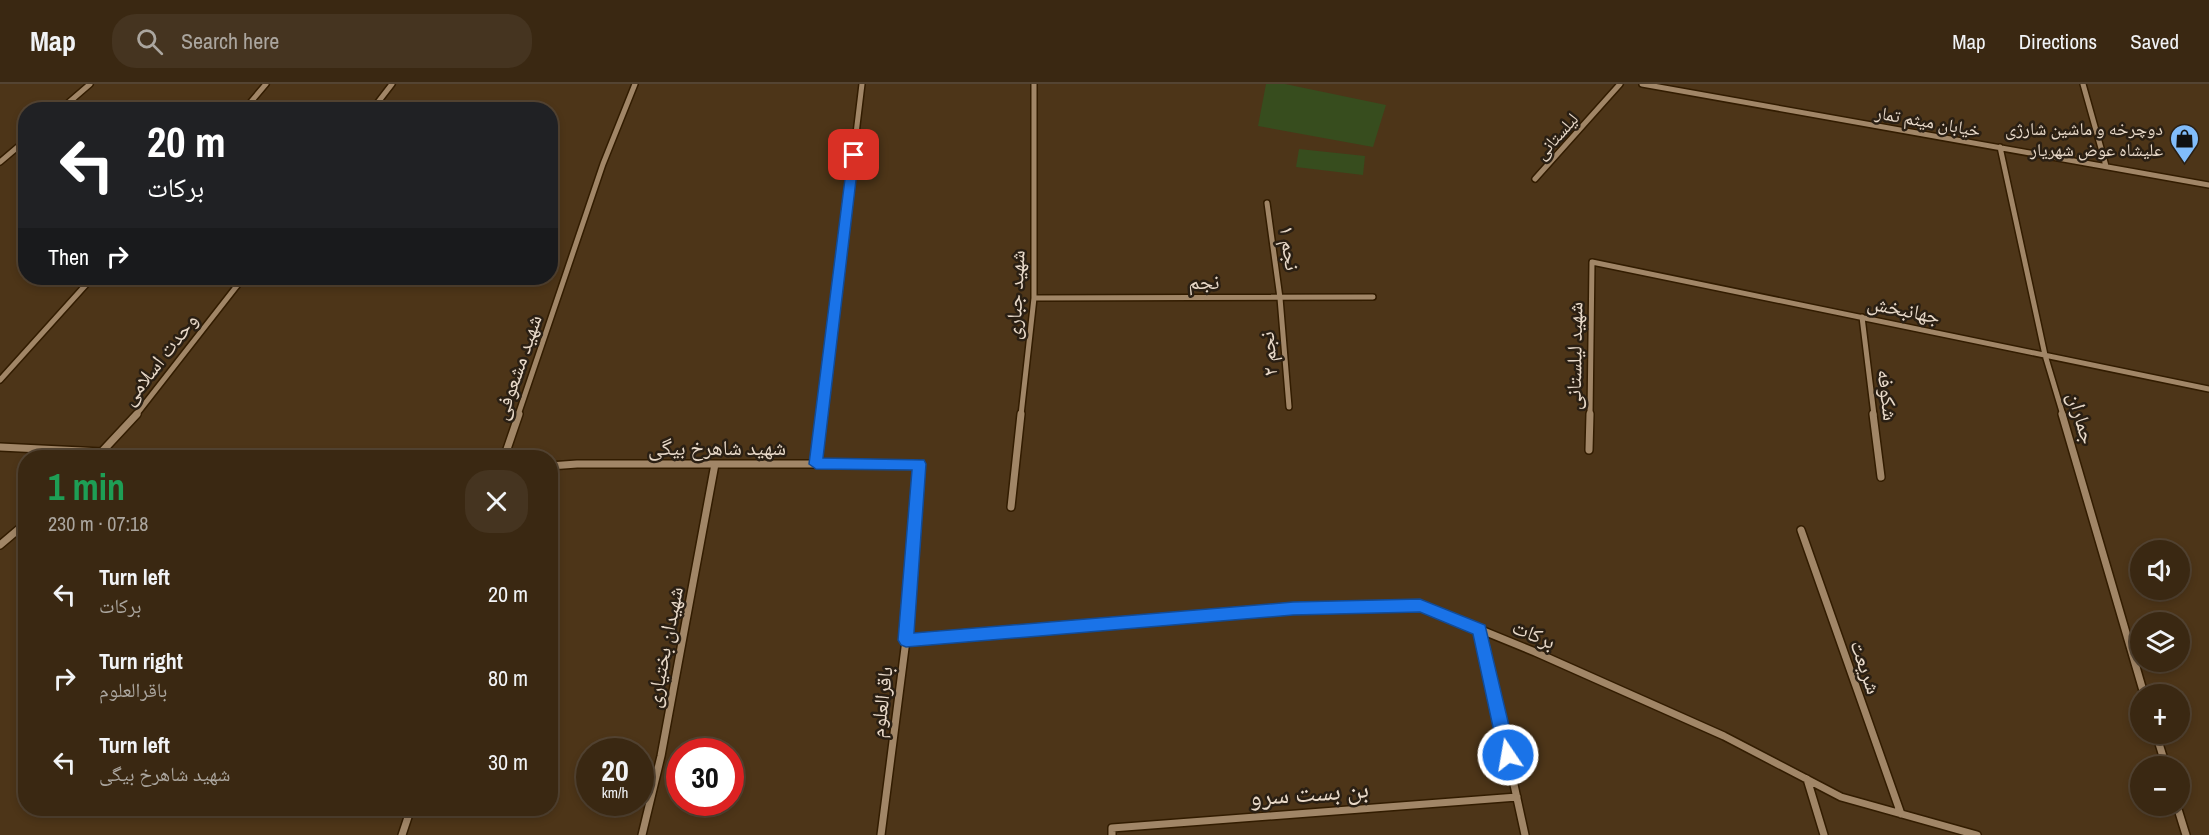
<!DOCTYPE html>
<meta charset="utf-8">
<style>
:root{--surface:#3a2812;--page:#453420;--text:#f1f3f6;--muted:#aba69f;--line:#544432}
body{margin:0;font-family:"Archivo Narrow","Noto Naskh Arabic",sans-serif;background:var(--page);color:var(--text);height:100vh;display:flex;flex-direction:column;font-size:22px;white-space:nowrap}
*{box-sizing:border-box;margin:0}
p{font-size:20px;color:var(--muted)}
.icon{flex:none;width:33px;height:33px;fill:none;stroke:currentColor;stroke-width:2;stroke-linecap:round;stroke-linejoin:round}
.map{position:relative;flex:1;overflow:hidden}
.drawer{position:absolute;left:18px;top:366px;width:540px;height:366px;display:flex;flex-direction:column;background:var(--surface);border-radius:24px;box-shadow:0 3px 9px #0003,0 0 0 2px var(--line)}
.drawer>*{flex:none}
.top-card{position:absolute;left:18px;top:18px;width:540px;height:183px;border-radius:24px;box-shadow:0 3px 9px #0003,0 0 0 2px var(--line);background:#202124;color:#fff;overflow:hidden}
.controls{position:absolute;left:2130px;top:456px;display:grid;gap:12px}
.controls a{display:grid;place-items:center;width:60px;height:60px;border-radius:50%;background:var(--surface);box-shadow:0 3px 9px #0003,0 0 0 2px var(--line);font-size:30px}
.speed{position:absolute;left:576px;top:654px;display:flex;gap:12px;font-size:30px;font-weight:700;text-align:center}
.speed>*{display:grid;place-content:center;width:78px;height:78px;border-radius:50%;background:var(--surface);box-shadow:0 3px 9px #0003,0 0 0 2px var(--line);line-height:1}
.speed small{font-size:15px;font-weight:400}
.speed .limit{border:9px solid #d22;background:#fff;color:#111}
.pin{position:absolute;display:grid;place-items:center;width:51px;height:51px;color:#fff;margin:-26px;border-radius:12px;box-shadow:0 3px 9px #0006}
.me{position:absolute;width:66px;margin:-33px;rotate:348deg;stroke-linejoin:round;filter:drop-shadow(0 0 4px #0008)}
.turn{display:flex;align-items:center;gap:21px;height:126px;padding:0 30px;font-size:27px}
.turn .icon{width:78px;height:78px;stroke-width:2.5}
.turn b{display:block;font-size:42px;line-height:51px}
.then{display:flex;align-items:center;height:57px;padding:0 30px;background:#0003;gap:12px;font-size:22px}
.round{display:grid;place-items:center;flex:none;width:63px;height:63px;border-radius:24px;background:var(--page)}
.overview{display:flex;align-items:center;justify-content:space-between;height:102px;padding:0 30px}
h1{font-size:36px;font-weight:800;line-height:45px;color:#1e9e55}
ul{padding:0;list-style:none}
li{display:flex;align-items:center;gap:18px;height:84px;padding:0 30px}
li div{flex:1}
li b{display:block;font-size:22px}
li em{font-style:normal}
header{display:flex;align-items:center;gap:36px;box-sizing:border-box;height:84px;padding:0 30px;background:var(--surface);border-bottom:2px solid var(--line)}
header strong{font-size:28px}
nav{display:flex;gap:33px;margin-inline-start:auto;font-size:21px}
.search{width:420px;height:54px;background:var(--page);display:flex;align-items:center;gap:15px;box-sizing:border-box;padding:0 21px;border-radius:24px;color:var(--muted);font-size:22px}
.map>svg:first-child{display:block}
</style>
<header>
<strong>Map</strong>
<div class="search"><svg class="icon" aria-label="search" viewBox="0 0 24 24"><circle cx="10" cy="10" r="6"/><path d="M15 15l6 6"/></svg>Search here</div>
<nav><a>Map</a><a>Directions</a><a>Saved</a></nav>
</header>
<div class="map">
<svg width="2209" height="751" viewBox="0 0 2209 751">
<rect width="100%" height="100%" fill="#4d3518"/>
<path fill="#374d1e" d="M 1266,0 L 1285,0 L 1386,21 L 1373,63 L 1258,42 Z
M 1299,65 L 1365,72 L 1363,91 L 1296,83 Z"/>
<g fill="none" stroke-linecap="round" stroke-linejoin="round">
<defs>
<path id="street-far1" d="M 1642,0 L 2209,101
M 2083,0 L 2106,82
M 60,26 L 90,0
M 244,26 L 266,0
M 372,26 L 392,0
M 2000,63 L 2045,271 L 2063,331
M 0,78 L 26,56
M 1535,95 L 1620,0
M 1267,119 L 1280,214 L 1289,323
M 1034,214 L 1373,213
M 1862,233 L 1874,331
M 0,296 L 92,194
M 136,331 L 243,194
M 518,331 L 603,80 L 635,0
M 822,331 L 862,0
M 1021,331 L 1034,214 L 1034,0
M 1590,331 L 1592,178 L 2209,305"/>
<path id="street" d="M 1873,330 L 1881,393
M 2062,330 L 2144,610
M 0,363 L 225,374
M 1589,366 L 1590,330
M 96,374 L 137,330
M 504,374 L 519,330
M 816,380 L 822,330
M 550,382 L 577,380 L 919,380 L 906,556 L 881,751
M 1011,423 L 1021,330
M 1801,446 L 1901,730
M 0,461 L 26,439
M 1480,545 L 1525,751
M 906,556 L 1293,524 L 1420,521 L 1535,568 L 1724,652 L 1841,713 L 1977,751
M 2156,650 L 2166,682
M 1807,695 L 1824,751
M 2177,722 L 2186,751
M 402,751 L 411,724
M 642,751 L 661,672 L 715,380
M 1112,751 L 1112,744 L 1517,713"/>
</defs>
<use href="#street-far1" stroke="#321c00" stroke-width="8"/>
<use href="#street" stroke="#321c00" stroke-width="10"/>
<use href="#street-far1" stroke="#a18667" stroke-width="5"/>
<use href="#street" stroke="#a18667" stroke-width="7"/>
</g>
<path fill="#1a73e8" stroke="#114b97" stroke-width="1.5" d="M 854,68 L 859,71 L 823,374 L 924,376 L 926,380 L 914,549 L 1293,518 L 1420,515 L 1485,541 L 1516,671 L 1513,677 L 1508,679 L 1502,677 L 1499,671 L 1473,550 L 1420,528 L 1293,531 L 906,563 L 901,561 L 898,556 L 912,386 L 816,385 L 809,380 L 848,71 Z"/>
<defs>
<symbol id="shop-pin" viewBox="-11 -11 22 30"><path d="M0 17L-7.5 6A9.5 9.5 0 1 1 7.5 6Z" fill="#81bcfa" stroke="#2a1f13"/><path d="M-5-2.5h2.3a2.7 3.5 0 0 1 5.4 0H5L5.5 6h-11ZM-1.5-2.5h3a1.5 2.3 0 0 0-3 0Z" fill="#111"/></symbol>
</defs>
<g fill-rule="evenodd">
<use href="#shop-pin" x="2168" y="38" width="33" height="45"/>
</g>
<g text-anchor="middle" dominant-baseline="central" stroke-width="5" stroke-linejoin="round" paint-order="stroke">
<g font-size="18" fill="#e8d9c9" stroke="#2a1f13">
<text transform="translate(1928 37) rotate(10)">خیابان میثم تمار</text>
<text transform="translate(1556 52) rotate(-48)">لیلستانی</text>
</g>
<g font-size="18" fill="#e8d9c9" stroke="#2a1f13" text-anchor="end">
<text x="2163" y="44">دوچرخه و ماشین شارژی<tspan x="2163" dy="21">علیشاه عوض شهریار</tspan></text>
</g>
<g font-size="21" fill="#e8d9c9" stroke="#2a1f13">
<text transform="translate(1290 164) rotate(82)">نجم ۱</text>
<text x="1204" y="197">نجم</text>
<text transform="translate(1015 211) rotate(-87)">شهید جباری</text>
<text transform="translate(1904 225) rotate(12)">جهانبخش</text>
<text transform="translate(1268 270) rotate(-95)">نجم ۲</text>
<text transform="translate(1574 272) rotate(-89)">شهید لیلستانی</text>
<text transform="translate(159 275) rotate(-52)">وحدت اسلامی</text>
<text transform="translate(517 283) rotate(-71)">شهید مشعوفی</text>
<text transform="translate(1888 311) rotate(83)">شکوفه</text>
<text transform="translate(2082 334) rotate(74)">جماران</text>
<text x="717" y="363">شهید شاهرخ بیگی</text>
<text transform="translate(1534 550) rotate(23)">برکات</text>
<text transform="translate(664 563) rotate(-79)">شهیدان بختیاری</text>
<text transform="translate(1866 583) rotate(71)">شریعت</text>
<text transform="translate(881 618) rotate(-83)">باقرالعلوم</text>
</g>
<g font-size="26" fill="#e8d9c9" stroke="#2a1f13">
<text transform="translate(1309 708) rotate(-4)">بن بست سرو</text>
</g>
</g>
</svg>
<div class="controls">
<a><svg class="icon" aria-label="sound" viewBox="0 0 24 24"><path d="M4 9h4l5-4v14l-5-4H4zM17 9q2 3 0 6"/></svg></a>
<a><svg class="icon" aria-label="layers" viewBox="0 0 24 24"><path d="M12 4l9 5-9 5-9-5zM3 14l9 5 9-5"/></svg></a>
<a>+</a>
<a>−</a>
</div>
<div class="speed"><div>20<small>km/h</small></div><div class="limit">30</div></div>
<div class="pin" style="left:854px;top:71px;background:#d93025"><svg class="icon" aria-label="arrive" viewBox="0 0 24 24"><path d="M6 21V4h12l-3 4 3 4H6"/></svg></div>
<svg class="me" style="left:1508px;top:671px" viewBox="-20 -20 40 40"><circle r="17" fill="#1a73e8" stroke="#fff" stroke-width="3"/><path d="M0-11L8 9 0 5-8 9z" fill="#fff"/></svg>
<div class="top-card">
<div class="turn"><svg class="icon" aria-label="left" viewBox="0 0 24 24"><path d="M17 20v-9H6M10 6l-5 5 5 5"/></svg><div><b>20 m</b>برکات</div></div>
<div class="then">Then<svg class="icon" aria-label="right" viewBox="0 0 24 24"><path d="M7 20v-9h11M14 6l5 5-5 5"/></svg></div>
</div>
<section class="drawer">
<div class="overview"><div><h1>1 min</h1><p>230 m · 07:18</p></div><a class="round"><svg class="icon" aria-label="close" viewBox="0 0 24 24"><path d="M6 6l12 12M18 6L6 18"/></svg></a></div>
<ul>
<li><svg class="icon" aria-label="left" viewBox="0 0 24 24"><path d="M17 20v-9H6M10 6l-5 5 5 5"/></svg><div><b>Turn left</b><p>برکات</p></div><em>20 m</em></li>
<li><svg class="icon" aria-label="right" viewBox="0 0 24 24"><path d="M7 20v-9h11M14 6l5 5-5 5"/></svg><div><b>Turn right</b><p>باقرالعلوم</p></div><em>80 m</em></li>
<li><svg class="icon" aria-label="left" viewBox="0 0 24 24"><path d="M17 20v-9H6M10 6l-5 5 5 5"/></svg><div><b>Turn left</b><p>شهید شاهرخ بیگی</p></div><em>30 m</em></li>
</ul>
</section>
</div>
